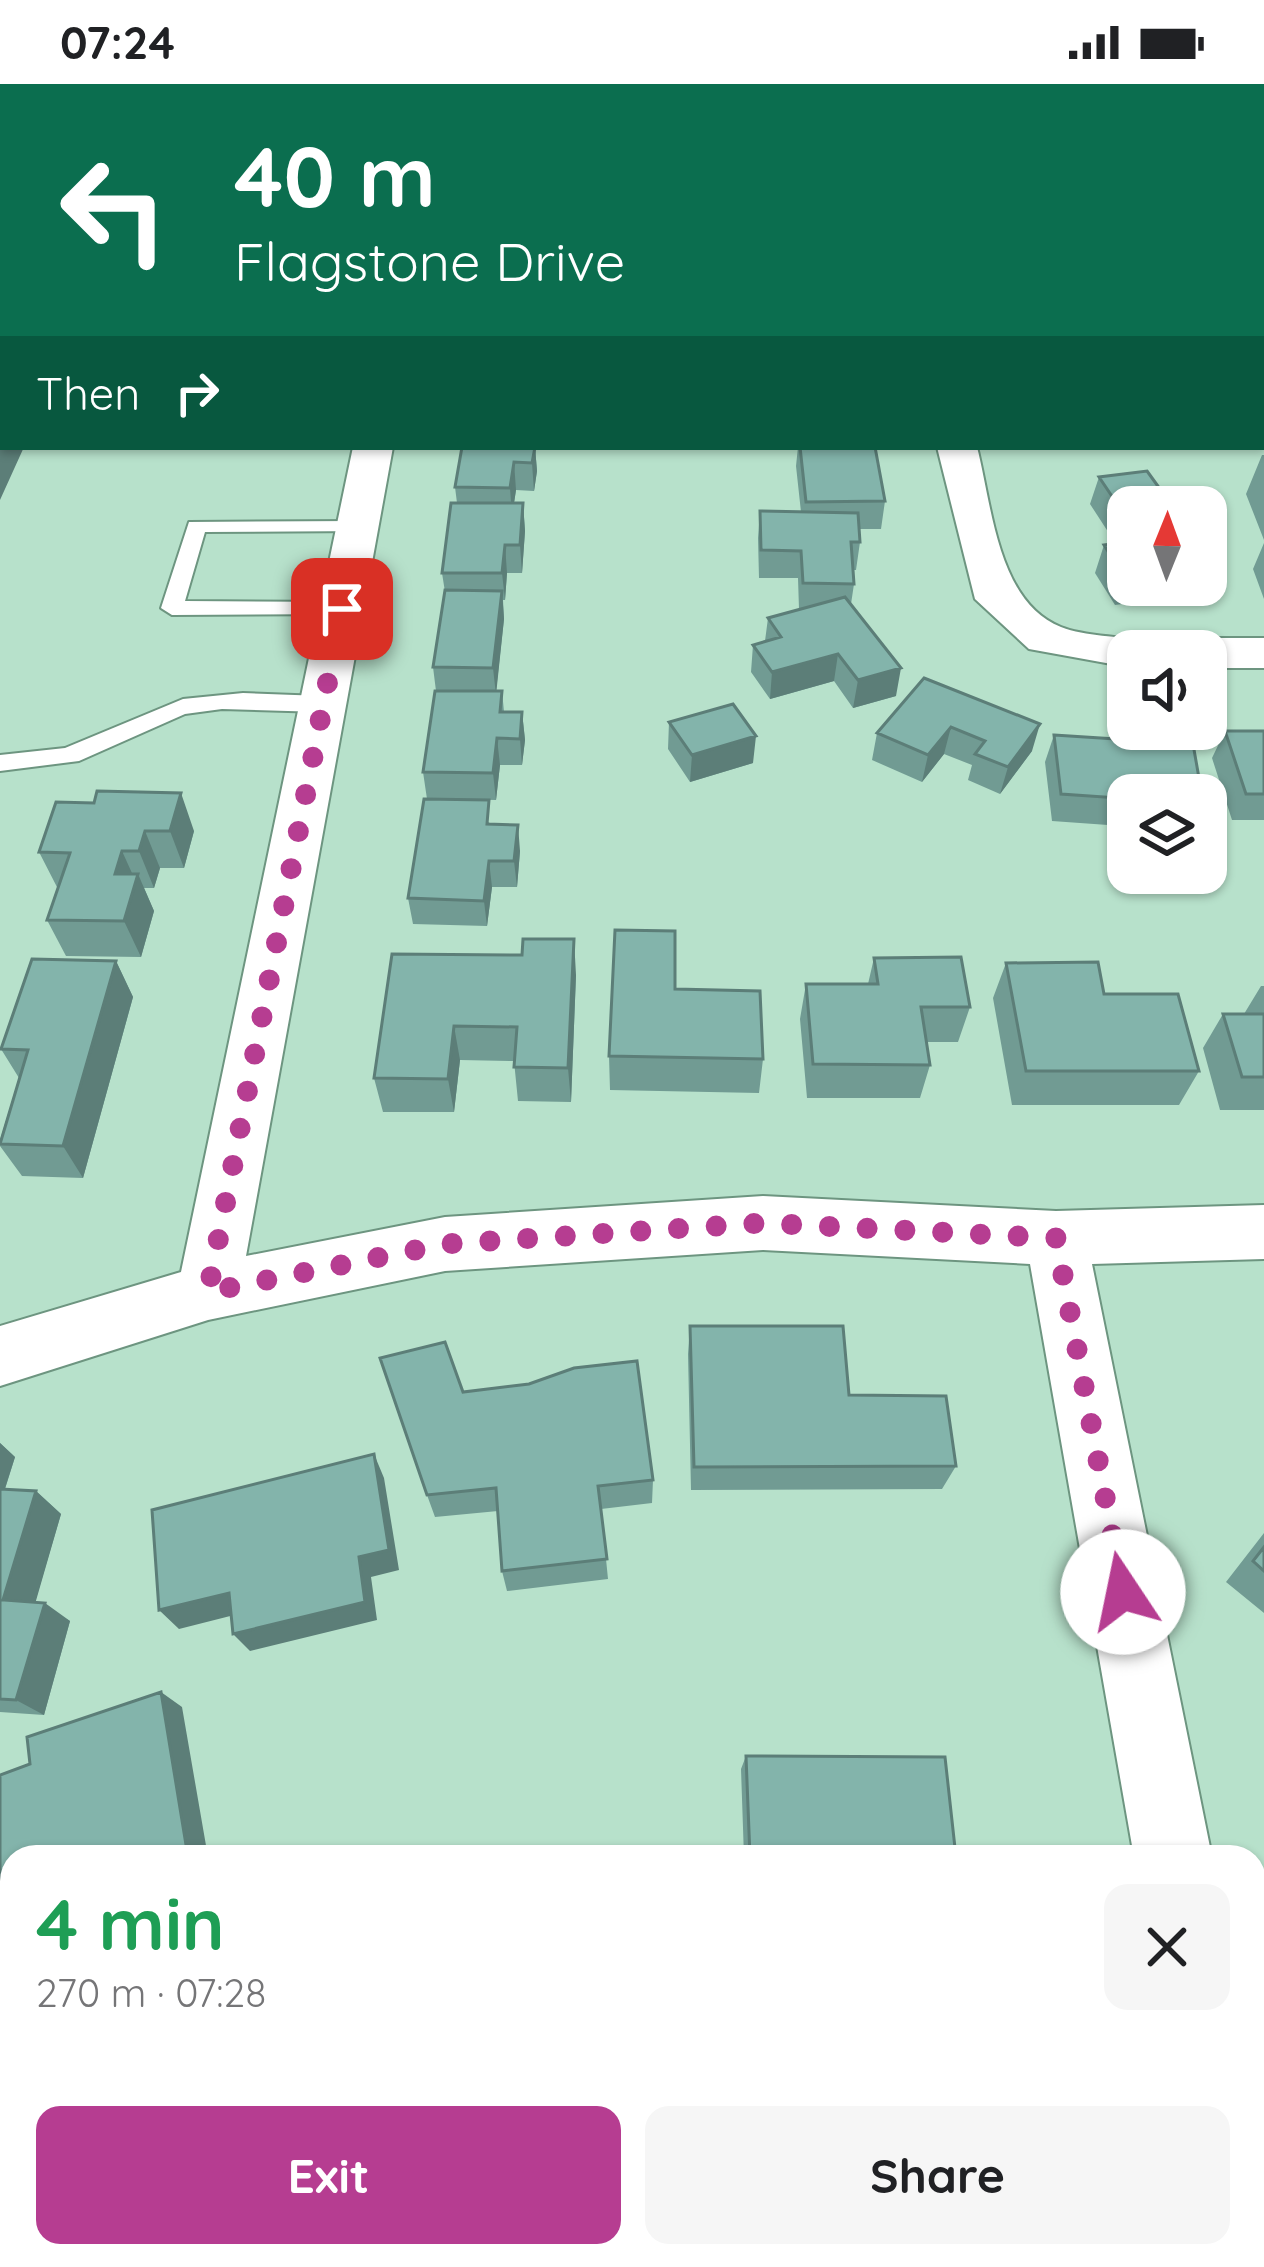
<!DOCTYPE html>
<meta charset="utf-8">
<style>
:root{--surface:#fff;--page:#f6f6f6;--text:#202124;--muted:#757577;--accent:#b63d91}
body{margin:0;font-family:Quicksand,sans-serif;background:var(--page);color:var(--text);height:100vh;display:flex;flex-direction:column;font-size:45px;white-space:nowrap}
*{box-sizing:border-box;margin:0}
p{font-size:39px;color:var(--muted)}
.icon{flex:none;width:66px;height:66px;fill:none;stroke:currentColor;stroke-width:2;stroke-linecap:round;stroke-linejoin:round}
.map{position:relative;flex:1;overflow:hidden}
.sheet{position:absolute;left:0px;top:1761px;width:1266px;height:423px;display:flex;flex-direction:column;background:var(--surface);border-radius:36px 36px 0 0;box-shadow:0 3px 9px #0004}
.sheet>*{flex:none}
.guide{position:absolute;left:0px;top:0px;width:1266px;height:366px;box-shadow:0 3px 9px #0004;background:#0b6e4f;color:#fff;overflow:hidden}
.needle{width:78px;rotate:1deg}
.tools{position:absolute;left:1107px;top:402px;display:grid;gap:24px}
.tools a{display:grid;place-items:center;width:120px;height:120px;border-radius:24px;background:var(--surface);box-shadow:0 3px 9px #0004;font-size:60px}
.pin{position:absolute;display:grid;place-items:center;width:102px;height:102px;color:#fff;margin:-51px;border-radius:24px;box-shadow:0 6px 18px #0006}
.me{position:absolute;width:132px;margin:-66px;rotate:349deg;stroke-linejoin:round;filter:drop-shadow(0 0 9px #0008)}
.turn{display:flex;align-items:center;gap:42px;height:252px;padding:0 36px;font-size:54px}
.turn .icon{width:156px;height:156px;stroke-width:2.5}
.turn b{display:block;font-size:84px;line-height:102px}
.then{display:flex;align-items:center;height:114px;padding:0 36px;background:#0003;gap:24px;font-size:45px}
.round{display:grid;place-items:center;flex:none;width:126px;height:126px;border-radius:24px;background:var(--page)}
.head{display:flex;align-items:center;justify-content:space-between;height:204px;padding:0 36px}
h1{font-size:72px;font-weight:800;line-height:90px;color:#1e9e55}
.action{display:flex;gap:24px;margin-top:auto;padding:24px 36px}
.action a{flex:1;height:138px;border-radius:24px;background:var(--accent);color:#fff;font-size:48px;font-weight:800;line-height:138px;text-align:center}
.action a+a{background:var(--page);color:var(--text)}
.status{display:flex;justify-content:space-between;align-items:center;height:84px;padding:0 60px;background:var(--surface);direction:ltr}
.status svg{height:33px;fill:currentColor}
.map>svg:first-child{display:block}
</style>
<div class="status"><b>07:24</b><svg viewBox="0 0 49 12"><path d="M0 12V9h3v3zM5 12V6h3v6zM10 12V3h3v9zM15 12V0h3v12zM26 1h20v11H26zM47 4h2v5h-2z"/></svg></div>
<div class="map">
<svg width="1264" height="2183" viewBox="0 0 1264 2183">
<rect width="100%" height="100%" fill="#b7e1cb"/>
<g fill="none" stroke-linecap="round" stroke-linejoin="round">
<defs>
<path id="service" d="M 358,437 L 365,439 L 365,447 L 205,448 L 185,517 L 342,518 L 350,520 L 350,530 L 172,531 L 161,524 L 189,438 Z
M 243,609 L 322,612 L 334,620 L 322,628 L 222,625 L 185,630 L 79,677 L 0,687 L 0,671 L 65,664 L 183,615 Z"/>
<path id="minor" d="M 426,0 L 456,0 L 456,3 L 426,3 Z
M 0,5 L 3,5 L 3,23 L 0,23 Z
M 1263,7 L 1264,7 L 1264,25 L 1263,25 Z
M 1263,225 L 1264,225 L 1264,247 L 1263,247 Z
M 353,363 L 393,363 L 246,1172 L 445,1133 L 763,1112 L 1056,1127 L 1264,1121 L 1264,1175 L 1092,1180 L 1212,1773 L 1134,1773 L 1030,1180 L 763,1166 L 445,1187 L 208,1236 L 0,1302 L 0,1242 L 181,1188 Z
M 937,363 L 977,363 C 992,421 997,518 1061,543 C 1086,553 1118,551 1144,558 L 1150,567 L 1128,567 L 1128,583 L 1029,565 L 975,515 Z
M 1206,554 L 1264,554 L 1264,584 L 1206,584 L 1206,567 L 1184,567 L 1190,559 Z
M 1254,2121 L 1264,2125 L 1264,2183 L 1214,2183 L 1211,2172 L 1254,2172 Z"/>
</defs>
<use href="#service" stroke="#6d9580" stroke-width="4"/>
<use href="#minor" stroke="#6d9580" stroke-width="4"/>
<use href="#service" fill="#fff" fill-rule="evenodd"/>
<use href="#minor" fill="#fff" fill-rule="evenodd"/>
</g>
<path fill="#719b93" d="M 0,14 L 3,14 L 3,66 L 0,63 Z
M 535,363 L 537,387 L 534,407 L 516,406 L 514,419 L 523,419 L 525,447 L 522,489 L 507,489 L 505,516 L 503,516 L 504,535 L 496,607 L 502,607 L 504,628 L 522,628 L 525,656 L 522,681 L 500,681 L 496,716 L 441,715 L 492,740 L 520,767 L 517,803 L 492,803 L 487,842 L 413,840 L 408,814 L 427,715 L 423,688 L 436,607 L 433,583 L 445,508 L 442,489 L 457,419 L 455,403 Z
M 798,363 L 875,363 L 885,417 L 881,445 L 859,445 L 860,458 L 856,486 L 853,486 L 854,500 L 851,520 L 896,612 L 853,624 L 834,597 L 770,615 L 751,588 L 753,561 L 765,557 L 768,534 L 799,525 L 798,494 L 759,494 L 758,454 L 760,427 L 801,428 L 796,382 Z
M 1262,371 L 1264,371 L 1264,456 L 1246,410 Z
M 1099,393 L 1128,423 L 1128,501 L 1206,501 L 1206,470 L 1214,482 L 1203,509 L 1115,521 L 1095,489 L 1104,461 L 1116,460 L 1090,420 Z
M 1264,459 L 1264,515 L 1253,485 Z
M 924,594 L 1032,667 L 1000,710 L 968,696 L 972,681 L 944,670 L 922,698 L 872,676 L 877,649 Z
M 669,638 L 753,679 L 690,698 L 668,665 Z
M 1225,647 L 1264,647 L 1264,736 L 1232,736 L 1212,674 Z
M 1054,651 L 1202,711 L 1128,711 L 1128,733 L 1111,732 L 1108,741 L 1052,737 L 1045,678 Z
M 56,718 L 194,747 L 184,784 L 160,784 L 154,804 L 144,804 L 154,827 L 141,873 L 66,872 L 47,836 L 58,805 L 39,768 Z
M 392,870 L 576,891 L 571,1018 L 518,1017 L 514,977 L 460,976 L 454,1028 L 383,1028 L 374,994 Z
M 874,874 L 970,923 L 958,958 L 927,958 L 930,981 L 920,1014 L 807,1014 L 800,935 L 806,900 L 868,900 Z
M 116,877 L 133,913 L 83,1094 L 22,1092 L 0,1062 L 0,1056 L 19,994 L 1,965 Z
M 1006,879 L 1104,910 L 1199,987 L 1179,1021 L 1012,1021 L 993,914 Z
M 1261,902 L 1264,902 L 1264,1026 L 1220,1026 L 1203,964 L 1223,930 L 1244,930 Z
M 609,972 L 763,975 L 759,1009 L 610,1006 Z
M 690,1242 L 849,1311 L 956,1382 L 942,1405 L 691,1406 L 688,1270 Z
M 463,1308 L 653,1396 L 652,1419 L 601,1425 L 608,1495 L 507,1507 L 502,1487 L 498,1427 L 435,1433 L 427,1411 Z
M 0,1359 L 15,1373 L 5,1405 L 36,1407 L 61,1430 L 35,1518 L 70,1537 L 44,1631 L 0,1628 Z
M 1264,1449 L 1264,1529 L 1226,1498 Z
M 746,1672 L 956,1773 L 744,1773 L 741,1685 Z
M 816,2172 L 950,2172 L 952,2183 L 818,2183 Z"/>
<path fill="#5c7e78" d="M 3,336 L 3,363 L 24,363 L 0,416 L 0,342 Z
M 535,363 L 537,387 L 534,407 L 532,379 Z
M 514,378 L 516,406 L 512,432 L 510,404 Z
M 523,419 L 525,447 L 522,489 L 520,461 Z
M 505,461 L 507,489 L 505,516 L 502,489 Z
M 502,507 L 504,535 L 496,611 L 493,584 Z
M 838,570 L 834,597 L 770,615 L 772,588 Z
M 901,584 L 896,612 L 853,624 L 858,596 Z
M 522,628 L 525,656 L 522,681 L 520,655 Z
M 1040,640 L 1032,667 L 1000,710 L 1008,683 Z
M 951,643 L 944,670 L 922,698 L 928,671 Z
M 756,652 L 753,679 L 690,698 L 692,671 Z
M 497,654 L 500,681 L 496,716 L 493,689 Z
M 181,709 L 194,747 L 184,784 L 170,747 Z
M 518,741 L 520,767 L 517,803 L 514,777 Z
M 145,747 L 160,784 L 154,804 L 139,767 Z
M 122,767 L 136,798 L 138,790 L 154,827 L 141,873 L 124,837 L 115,790 Z
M 489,777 L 492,803 L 487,842 L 484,817 Z
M 574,855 L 576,891 L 571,1018 L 568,984 Z
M 116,877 L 133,913 L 83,1094 L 63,1062 Z
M 454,942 L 460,976 L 454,1028 L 448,995 Z
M 0,1359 L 15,1373 L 0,1420 Z
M 374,1370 L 384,1394 L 399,1486 L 371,1493 L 377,1536 L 250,1567 L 233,1550 L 359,1473 Z
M 36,1407 L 61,1430 L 31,1534 L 3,1516 Z
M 229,1509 L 246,1528 L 179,1545 L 159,1526 Z
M 45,1519 L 70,1537 L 44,1631 L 16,1616 Z
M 161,1608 L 182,1623 L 208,1773 L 188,1773 Z
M 12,1966 L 12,1973 L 0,1974 L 0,1971 Z
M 37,2172 L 70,2172 L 71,2183 L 38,2183 Z"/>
<path fill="#83b4ab" stroke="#5c7e78" stroke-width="3" d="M 0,14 L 3,14 L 3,40 L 0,40 Z
M 0,109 L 3,109 L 3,251 L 1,255 L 3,255 L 3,336 L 0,342 Z
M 462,363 L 535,363 L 532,379 L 514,378 L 510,404 L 455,403 Z
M 800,363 L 875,363 L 885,417 L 806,418 Z
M 1147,387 L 1173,423 L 1128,423 L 1128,436 L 1099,393 Z
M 451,419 L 523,419 L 520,461 L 505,461 L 502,489 L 442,489 Z
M 760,427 L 858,429 L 860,458 L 851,458 L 854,500 L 803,499 L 801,467 L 761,466 Z
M 1128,458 L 1128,493 L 1124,493 L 1104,461 Z
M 1206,470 L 1214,482 L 1206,483 Z
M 445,506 L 502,507 L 493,584 L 433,583 Z
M 845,513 L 901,584 L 858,596 L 838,570 L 772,588 L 753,561 L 781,553 L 768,534 Z
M 924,594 L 1040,640 L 1008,683 L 975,670 L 985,657 L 951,643 L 928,671 L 877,649 Z
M 435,607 L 502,607 L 500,628 L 522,628 L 520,655 L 497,654 L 493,689 L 423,688 Z
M 733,620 L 756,652 L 692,671 L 669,638 Z
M 1225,647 L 1264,647 L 1264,710 L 1246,710 Z
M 1054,651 L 1193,660 L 1202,711 L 1117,705 L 1118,714 L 1061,710 Z
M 97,707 L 181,709 L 170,747 L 145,747 L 139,767 L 122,767 L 115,790 L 138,790 L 124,837 L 47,836 L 70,769 L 39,768 L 56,718 L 94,719 Z
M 424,715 L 489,716 L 487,740 L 518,741 L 514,777 L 489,777 L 484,817 L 408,814 Z
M 615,846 L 675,847 L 675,905 L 760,907 L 763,975 L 609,972 Z
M 523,855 L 574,855 L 568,984 L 514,983 L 517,943 L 454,942 L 448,995 L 374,994 L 392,870 L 522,871 Z
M 961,873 L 970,923 L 921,923 L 930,981 L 813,980 L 806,900 L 878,900 L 874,874 Z
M 32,875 L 116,877 L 63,1062 L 0,1060 L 28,966 L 1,965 Z
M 1098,878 L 1104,910 L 1178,910 L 1199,987 L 1026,987 L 1006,879 Z
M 1223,930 L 1264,930 L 1264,993 L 1242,993 Z
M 690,1242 L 843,1242 L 849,1311 L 946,1312 L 956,1382 L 694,1383 Z
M 445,1258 L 463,1308 L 529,1300 L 574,1284 L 637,1277 L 653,1396 L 598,1402 L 607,1475 L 502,1487 L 496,1404 L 427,1411 L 380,1274 Z
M 374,1370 L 389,1466 L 359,1473 L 365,1518 L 233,1550 L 229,1509 L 159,1526 L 152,1426 Z
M 0,1405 L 36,1407 L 3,1516 L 45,1519 L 16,1616 L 0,1615 Z
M 1264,1463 L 1264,1487 L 1253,1477 Z
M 161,1608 L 188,1773 L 12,1773 L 12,1966 L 0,1971 L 0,1691 L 30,1680 L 27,1653 Z
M 746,1672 L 945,1673 L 956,1773 L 750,1773 Z
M 17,2172 L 37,2172 L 38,2183 L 0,2183 L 0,2178 Z
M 825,2172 L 950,2172 L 952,2183 L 826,2183 Z"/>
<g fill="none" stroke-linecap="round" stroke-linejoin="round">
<path stroke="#b63d91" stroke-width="21" stroke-dasharray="0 37.8" d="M 342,525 L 208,1208 L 445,1160 L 763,1139 L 1056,1154 L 1123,1508"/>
</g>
</svg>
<div class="tools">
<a><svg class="needle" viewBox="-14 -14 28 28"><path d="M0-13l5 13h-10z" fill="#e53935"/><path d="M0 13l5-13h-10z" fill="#757577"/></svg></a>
<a><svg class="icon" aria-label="sound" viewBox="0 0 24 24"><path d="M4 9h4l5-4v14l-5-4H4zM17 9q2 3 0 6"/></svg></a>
<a><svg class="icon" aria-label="layers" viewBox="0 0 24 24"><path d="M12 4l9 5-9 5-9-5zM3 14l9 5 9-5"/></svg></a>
</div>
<div class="pin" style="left:342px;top:525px;background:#d93025"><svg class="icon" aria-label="arrive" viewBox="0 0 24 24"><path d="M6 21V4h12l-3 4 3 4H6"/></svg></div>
<svg class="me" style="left:1123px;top:1508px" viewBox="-20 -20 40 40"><circle r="19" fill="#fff"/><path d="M0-13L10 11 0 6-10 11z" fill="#b63d91"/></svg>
<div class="guide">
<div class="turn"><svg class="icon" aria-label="left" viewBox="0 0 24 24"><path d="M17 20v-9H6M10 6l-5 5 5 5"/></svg><div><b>40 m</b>Flagstone Drive</div></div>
<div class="then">Then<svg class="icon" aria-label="right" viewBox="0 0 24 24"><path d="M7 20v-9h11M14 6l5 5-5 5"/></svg></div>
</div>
<section class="sheet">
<div class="head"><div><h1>4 min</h1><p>270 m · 07:28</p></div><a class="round"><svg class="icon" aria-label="close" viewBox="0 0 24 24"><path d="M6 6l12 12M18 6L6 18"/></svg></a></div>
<div class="action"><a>Exit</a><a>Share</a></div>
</section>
</div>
